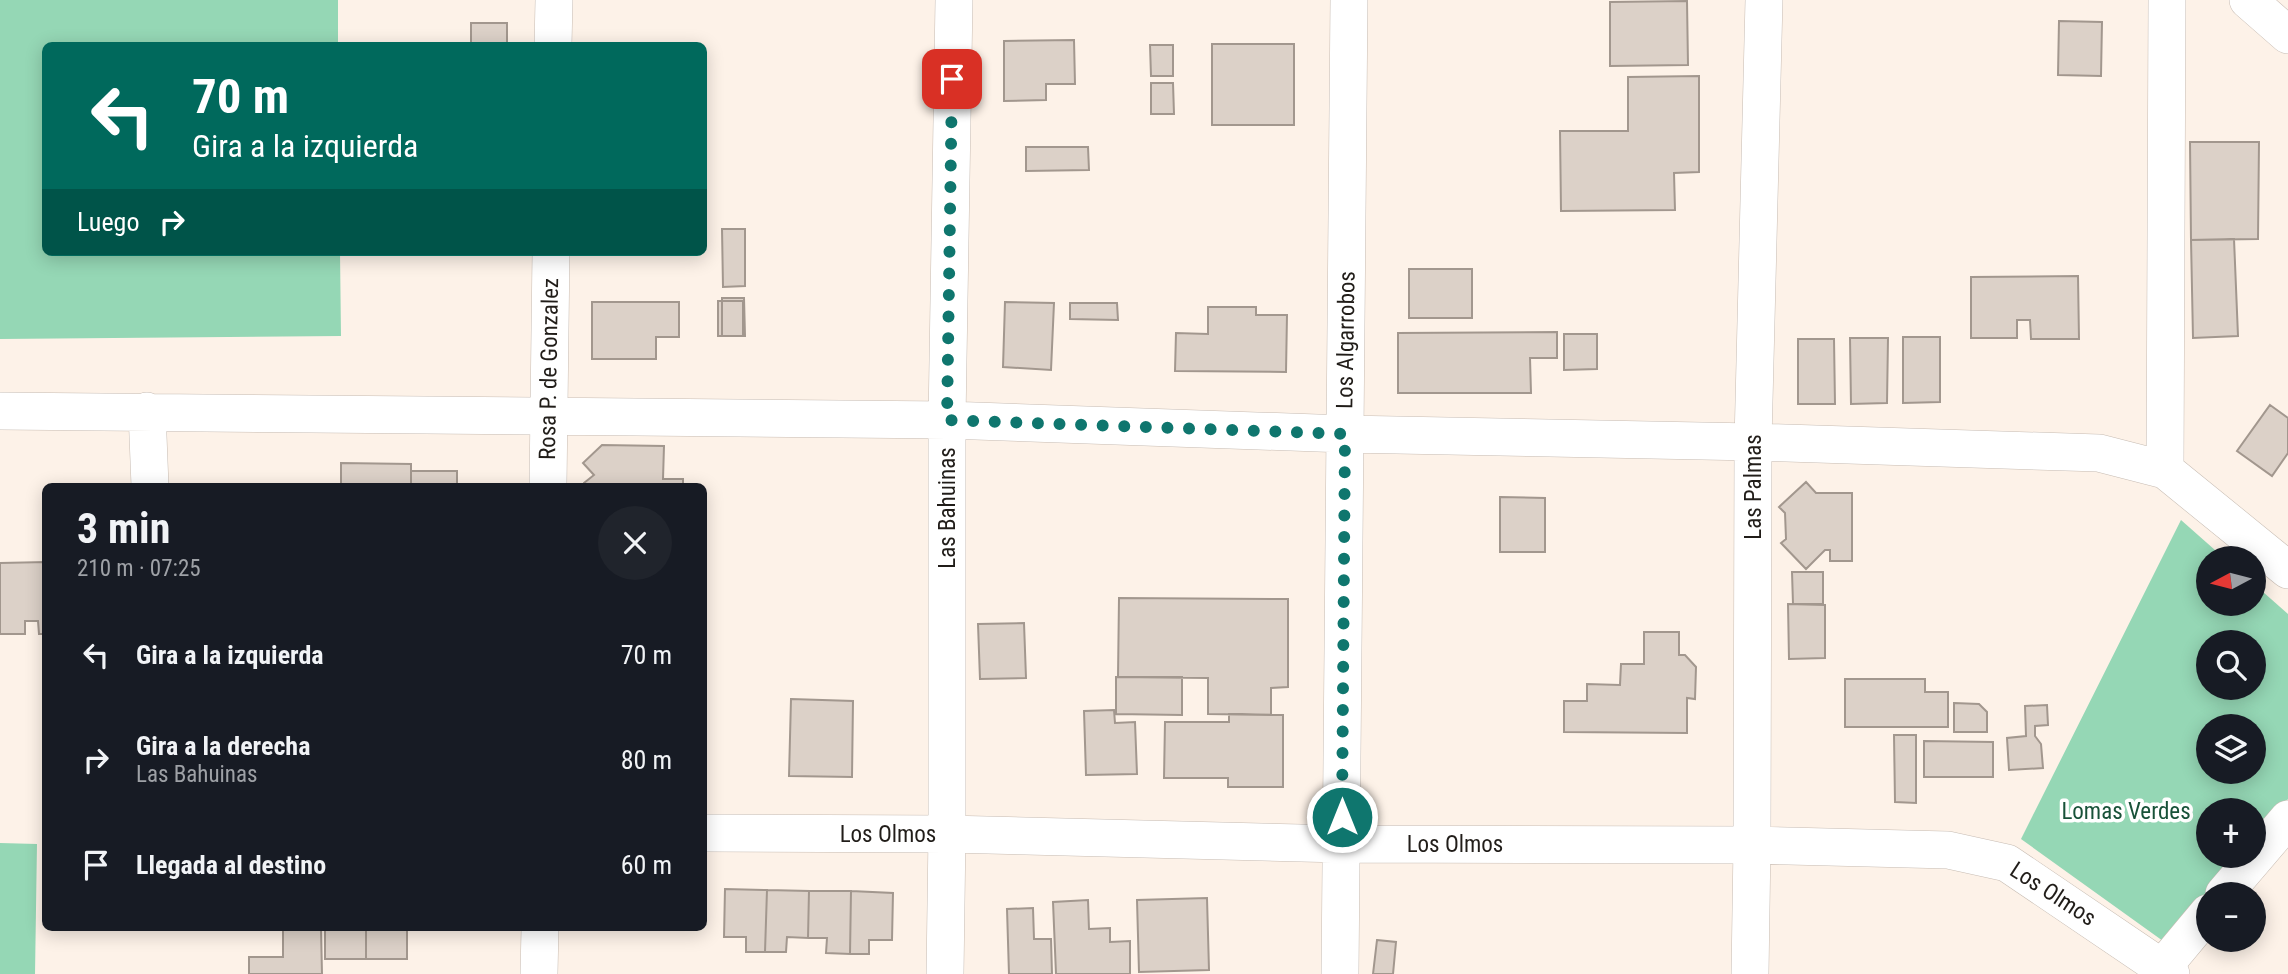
<!DOCTYPE html>
<html lang="es">
<meta charset="utf-8">
<style>
:root{--surface:#171b24;--page:#20242c;--text:#f1f3f6;--muted:#9ea1a6}
body{margin:0;font-family:"Roboto Condensed",sans-serif;background:var(--page);color:var(--text);height:100vh;display:flex;flex-direction:column;font-size:26px;white-space:nowrap}
*{box-sizing:border-box;margin:0}
p{font-size:23px;color:var(--muted)}
.icon{flex:none;width:38px;height:38px;fill:none;stroke:currentColor;stroke-width:2;stroke-linecap:round;stroke-linejoin:round}
.map{position:relative;flex:1;overflow:hidden}
.panel{position:absolute;left:42px;top:483px;width:665px;height:448px;display:flex;flex-direction:column;background:var(--surface);border-radius:10px;box-shadow:0 4px 18px #0003}
.panel>*{flex:none}
.banner{position:absolute;left:42px;top:42px;width:665px;height:214px;border-radius:10px;box-shadow:0 4px 18px #0003;background:#00695c;color:#fff;overflow:hidden}
.needle{width:46px;rotate:263deg}
.fabs{position:absolute;left:2196px;top:546px;display:grid;gap:14px}
.fabs a{display:grid;place-items:center;width:70px;height:70px;border-radius:50%;background:var(--surface);box-shadow:0 4px 18px #0003;font-size:35px}
.pin{position:absolute;display:grid;place-items:center;width:60px;height:60px;color:#fff;margin:-30px;border-radius:14px;box-shadow:0 4px 10px #0006}
.me{position:absolute;width:77px;margin:-38px;rotate:0deg;stroke-linejoin:round;filter:drop-shadow(0 0 5px #0008)}
.turn{display:flex;align-items:center;gap:24px;height:147px;padding:0 35px;font-size:32px}
.turn .icon{width:91px;height:91px;stroke-width:2.5}
.turn b{display:block;font-size:49px;line-height:60px}
.then{display:flex;align-items:center;height:66px;padding:0 35px;background:#0003;gap:14px;font-size:26px}
.round{display:grid;place-items:center;flex:none;width:74px;height:74px;border-radius:37px;background:var(--page)}
.summary{display:flex;align-items:center;justify-content:space-between;height:119px;padding:0 35px}
h1{font-size:42px;font-weight:700;line-height:52px}
ul{padding:0;list-style:none}
li{display:flex;align-items:center;gap:21px;height:105px;padding:0 35px}
li div{flex:1}
li b{display:block;font-size:26px}
li em{font-style:normal}
.map>svg:first-child{display:block}
</style>
<div class="map">
<svg width="2288" height="974" viewBox="0 0 2288 974">
<rect width="100%" height="100%" fill="#fdf2e8"/>
<path fill="#95d7b5" fill-rule="evenodd" d="M 0,0 L 338,0 L 338,45 L 46,46 L 46,252 L 340,252 L 341,336 L 0,339 Z
M 2181,520 L 2224,558 L 2208,558 L 2208,604 L 2254,604 L 2254,584 L 2288,614 L 2288,799 L 2254,838 L 2254,810 L 2208,810 L 2208,856 L 2238,856 L 2163,941 L 2021,839 ZM 2208,642 L 2254,642 L 2254,688 L 2208,688 ZM 2208,726 L 2254,726 L 2254,772 L 2208,772 Z
M 0,843 L 37,844 L 35,974 L 0,974 Z"/>
<path fill="#dcd1c8" stroke="#a2978e" stroke-width="2" d="M 1687,1 L 1688,65 L 1610,66 L 1610,2 Z
M 2059,21 L 2102,22 L 2101,76 L 2058,75 Z
M 471,23 L 507,23 L 507,46 L 471,46 Z
M 1074,40 L 1075,84 L 1046,84 L 1046,100 L 1004,101 L 1004,41 Z
M 1212,44 L 1294,44 L 1294,125 L 1212,125 Z
M 1150,45 L 1173,45 L 1173,76 L 1151,76 Z
M 1699,76 L 1699,172 L 1674,173 L 1675,210 L 1561,211 L 1560,131 L 1628,131 L 1628,77 Z
M 1151,83 L 1173,83 L 1174,114 L 1151,114 Z
M 2190,142 L 2259,142 L 2258,239 L 2191,240 Z
M 1026,147 L 1088,147 L 1089,170 L 1026,171 Z
M 722,229 L 745,229 L 745,286 L 723,287 Z
M 2234,239 L 2238,336 L 2193,338 L 2191,240 Z
M 1409,269 L 1472,269 L 1472,318 L 1409,318 Z
M 2078,276 L 2079,339 L 2031,339 L 2030,320 L 2017,320 L 2017,338 L 1971,338 L 1971,277 Z
M 722,298 L 744,298 L 745,336 L 722,336 Z
M 718,301 L 743,301 L 743,336 L 718,336 Z
M 592,302 L 679,302 L 679,337 L 656,337 L 656,359 L 592,359 Z
M 1005,302 L 1054,303 L 1051,370 L 1003,367 Z
M 1070,303 L 1117,303 L 1118,320 L 1070,319 Z
M 1208,307 L 1256,307 L 1256,315 L 1287,315 L 1286,372 L 1175,371 L 1176,333 L 1208,334 Z
M 1557,332 L 1557,358 L 1530,358 L 1531,393 L 1398,393 L 1398,333 Z
M 1564,334 L 1597,334 L 1597,369 L 1564,370 Z
M 1903,337 L 1940,337 L 1940,402 L 1903,403 Z
M 1850,338 L 1888,338 L 1887,403 L 1851,404 Z
M 1798,339 L 1834,339 L 1835,404 L 1798,404 Z
M 2270,405 L 2288,418 L 2288,453 L 2272,476 L 2237,451 Z
M 602,445 L 664,446 L 663,479 L 683,479 L 683,486 L 584,486 L 584,483 L 594,475 L 583,463 Z
M 341,463 L 411,464 L 411,486 L 341,486 Z
M 411,471 L 457,471 L 457,486 L 411,486 Z
M 1806,482 L 1816,493 L 1852,493 L 1852,561 L 1830,561 L 1830,550 L 1825,550 L 1806,569 L 1781,543 L 1786,539 L 1785,513 L 1779,507 Z
M 1500,497 L 1545,498 L 1545,552 L 1500,552 Z
M 46,562 L 46,634 L 39,634 L 38,621 L 25,621 L 25,634 L 0,634 L 0,563 Z
M 1792,572 L 1823,572 L 1823,604 L 1793,604 Z
M 1119,598 L 1288,599 L 1288,687 L 1271,688 L 1271,715 L 1208,714 L 1208,678 L 1118,677 Z
M 1788,604 L 1825,605 L 1825,658 L 1789,659 Z
M 1024,623 L 1026,678 L 980,679 L 978,624 Z
M 1644,632 L 1679,632 L 1679,655 L 1685,655 L 1696,667 L 1695,699 L 1687,698 L 1687,733 L 1564,732 L 1564,701 L 1587,701 L 1587,684 L 1620,685 L 1621,664 L 1644,664 Z
M 1116,677 L 1182,677 L 1182,715 L 1116,714 Z
M 1845,679 L 1925,679 L 1925,692 L 1948,692 L 1948,727 L 1845,727 Z
M 791,699 L 853,701 L 852,777 L 789,776 Z
M 1954,703 L 1979,704 L 1987,712 L 1987,732 L 1954,732 Z
M 2047,705 L 2048,725 L 2035,726 L 2035,736 L 2041,744 L 2043,768 L 2009,770 L 2007,738 L 2026,736 L 2025,706 Z
M 1114,710 L 1115,723 L 1135,722 L 1137,774 L 1086,775 L 1084,711 Z
M 1229,714 L 1283,715 L 1283,787 L 1228,787 L 1228,778 L 1164,778 L 1165,722 L 1229,722 Z
M 1894,735 L 1916,735 L 1916,803 L 1895,802 Z
M 1924,741 L 1993,742 L 1993,777 L 1924,777 Z
M 725,889 L 767,890 L 765,952 L 746,952 L 746,937 L 724,937 Z
M 767,890 L 809,891 L 808,938 L 787,937 L 786,952 L 765,952 Z
M 809,891 L 851,891 L 850,954 L 826,953 L 827,938 L 808,938 Z
M 851,891 L 893,893 L 892,940 L 869,940 L 869,954 L 850,954 Z
M 1207,898 L 1209,970 L 1139,972 L 1137,900 Z
M 1088,900 L 1089,929 L 1110,928 L 1110,942 L 1130,941 L 1130,974 L 1056,974 L 1053,902 Z
M 1033,908 L 1034,939 L 1051,939 L 1052,974 L 1009,974 L 1007,909 Z
M 283,928 L 321,928 L 322,974 L 249,974 L 249,957 L 283,957 Z
M 325,928 L 366,928 L 366,959 L 325,959 Z
M 366,928 L 407,928 L 407,959 L 366,959 Z
M 1377,940 L 1396,942 L 1393,974 L 1373,974 Z"/>
<g fill="none" stroke-linecap="round" stroke-linejoin="round">
<defs>
<path id="street" d="M 2248,0 L 2288,35
M 553,46 L 554,0
M 0,411 L 947,420 L 1345,434 L 1753,442 L 2099,453 L 2165,470 L 2288,570
M 147,411 L 150,486
M 2165,470 L 2167,0
M 548,486 L 551,252
M 704,833 L 947,834 L 1342,844 L 1752,845 L 1948,850 L 2007,863 L 2171,974
M 2224,894 L 2288,819
M 539,974 L 540,928
M 945,974 L 947,834 L 947,420 L 954,0
M 1340,974 L 1349,0
M 1750,974 L 1752,845 L 1753,442 L 1764,0
M 2157,974 L 2208,913"/>
</defs>
<use href="#street" stroke="#c7bcb3" stroke-width="38"/>
<use href="#street" stroke="#fff" stroke-width="37"/>
</g>
<g fill="none" stroke-linecap="round" stroke-linejoin="round">
<path stroke="#0f766e" stroke-width="12" stroke-dasharray="0 21.6" d="M 952,79 L 947,420 L 1345,434 L 1342,817"/>
</g>
<g text-anchor="middle" dominant-baseline="central" stroke-width="7" stroke-linejoin="round" paint-order="stroke">
<g font-size="23" fill="#211d19" stroke="#fff">
<text transform="translate(1346 340) rotate(-89)">Los Algarrobos</text>
<text transform="translate(549 369) rotate(-89)">Rosa P. de Gonzalez</text>
<text transform="translate(1753 487) rotate(-90)">Las Palmas</text>
<text transform="translate(947 508) rotate(-90)">Las Bahuinas</text>
<text x="888" y="834">Los Olmos</text>
<text x="1455" y="844">Los Olmos</text>
<text transform="translate(2053 894) rotate(33)">Los Olmos</text>
</g>
<g font-size="23" fill="#185239" stroke="#fff">
<text x="2126" y="811">Lomas Verdes</text>
</g>
</g>
</svg>
<div class="fabs">
<a><svg class="needle" viewBox="-14 -14 28 28"><path d="M0-13l5 13h-10z" fill="#e53935"/><path d="M0 13l5-13h-10z" fill="#9ea1a6"/></svg></a>
<a><svg class="icon" aria-label="search" viewBox="0 0 24 24"><circle cx="10" cy="10" r="6"/><path d="M15 15l6 6"/></svg></a>
<a><svg class="icon" aria-label="layers" viewBox="0 0 24 24"><path d="M12 4l9 5-9 5-9-5zM3 14l9 5 9-5"/></svg></a>
<a>+</a>
<a>−</a>
</div>
<div class="pin" style="left:952px;top:79px;background:#d93025"><svg class="icon" aria-label="arrive" viewBox="0 0 24 24"><path d="M6 21V4h12l-3 4 3 4H6"/></svg></div>
<svg class="me" style="left:1342px;top:817px" viewBox="-20 -20 40 40"><circle r="17" fill="#0f766e" stroke="#fff" stroke-width="3"/><path d="M0-11L8 9 0 5-8 9z" fill="#fff"/></svg>
<div class="banner">
<div class="turn"><svg class="icon" aria-label="left" viewBox="0 0 24 24"><path d="M17 20v-9H6M10 6l-5 5 5 5"/></svg><div><b>70 m</b>Gira a la izquierda</div></div>
<div class="then">Luego<svg class="icon" aria-label="right" viewBox="0 0 24 24"><path d="M7 20v-9h11M14 6l5 5-5 5"/></svg></div>
</div>
<section class="panel">
<div class="summary"><div><h1>3 min</h1><p>210 m · 07:25</p></div><a class="round"><svg class="icon" aria-label="close" viewBox="0 0 24 24"><path d="M6 6l12 12M18 6L6 18"/></svg></a></div>
<ul>
<li><svg class="icon" aria-label="left" viewBox="0 0 24 24"><path d="M17 20v-9H6M10 6l-5 5 5 5"/></svg><div><b>Gira a la izquierda</b></div><em>70 m</em></li>
<li><svg class="icon" aria-label="right" viewBox="0 0 24 24"><path d="M7 20v-9h11M14 6l5 5-5 5"/></svg><div><b>Gira a la derecha</b><p>Las Bahuinas</p></div><em>80 m</em></li>
<li><svg class="icon" aria-label="arrive" viewBox="0 0 24 24"><path d="M6 21V4h12l-3 4 3 4H6"/></svg><div><b>Llegada al destino</b></div><em>60 m</em></li>
</ul>
</section>
</div>
